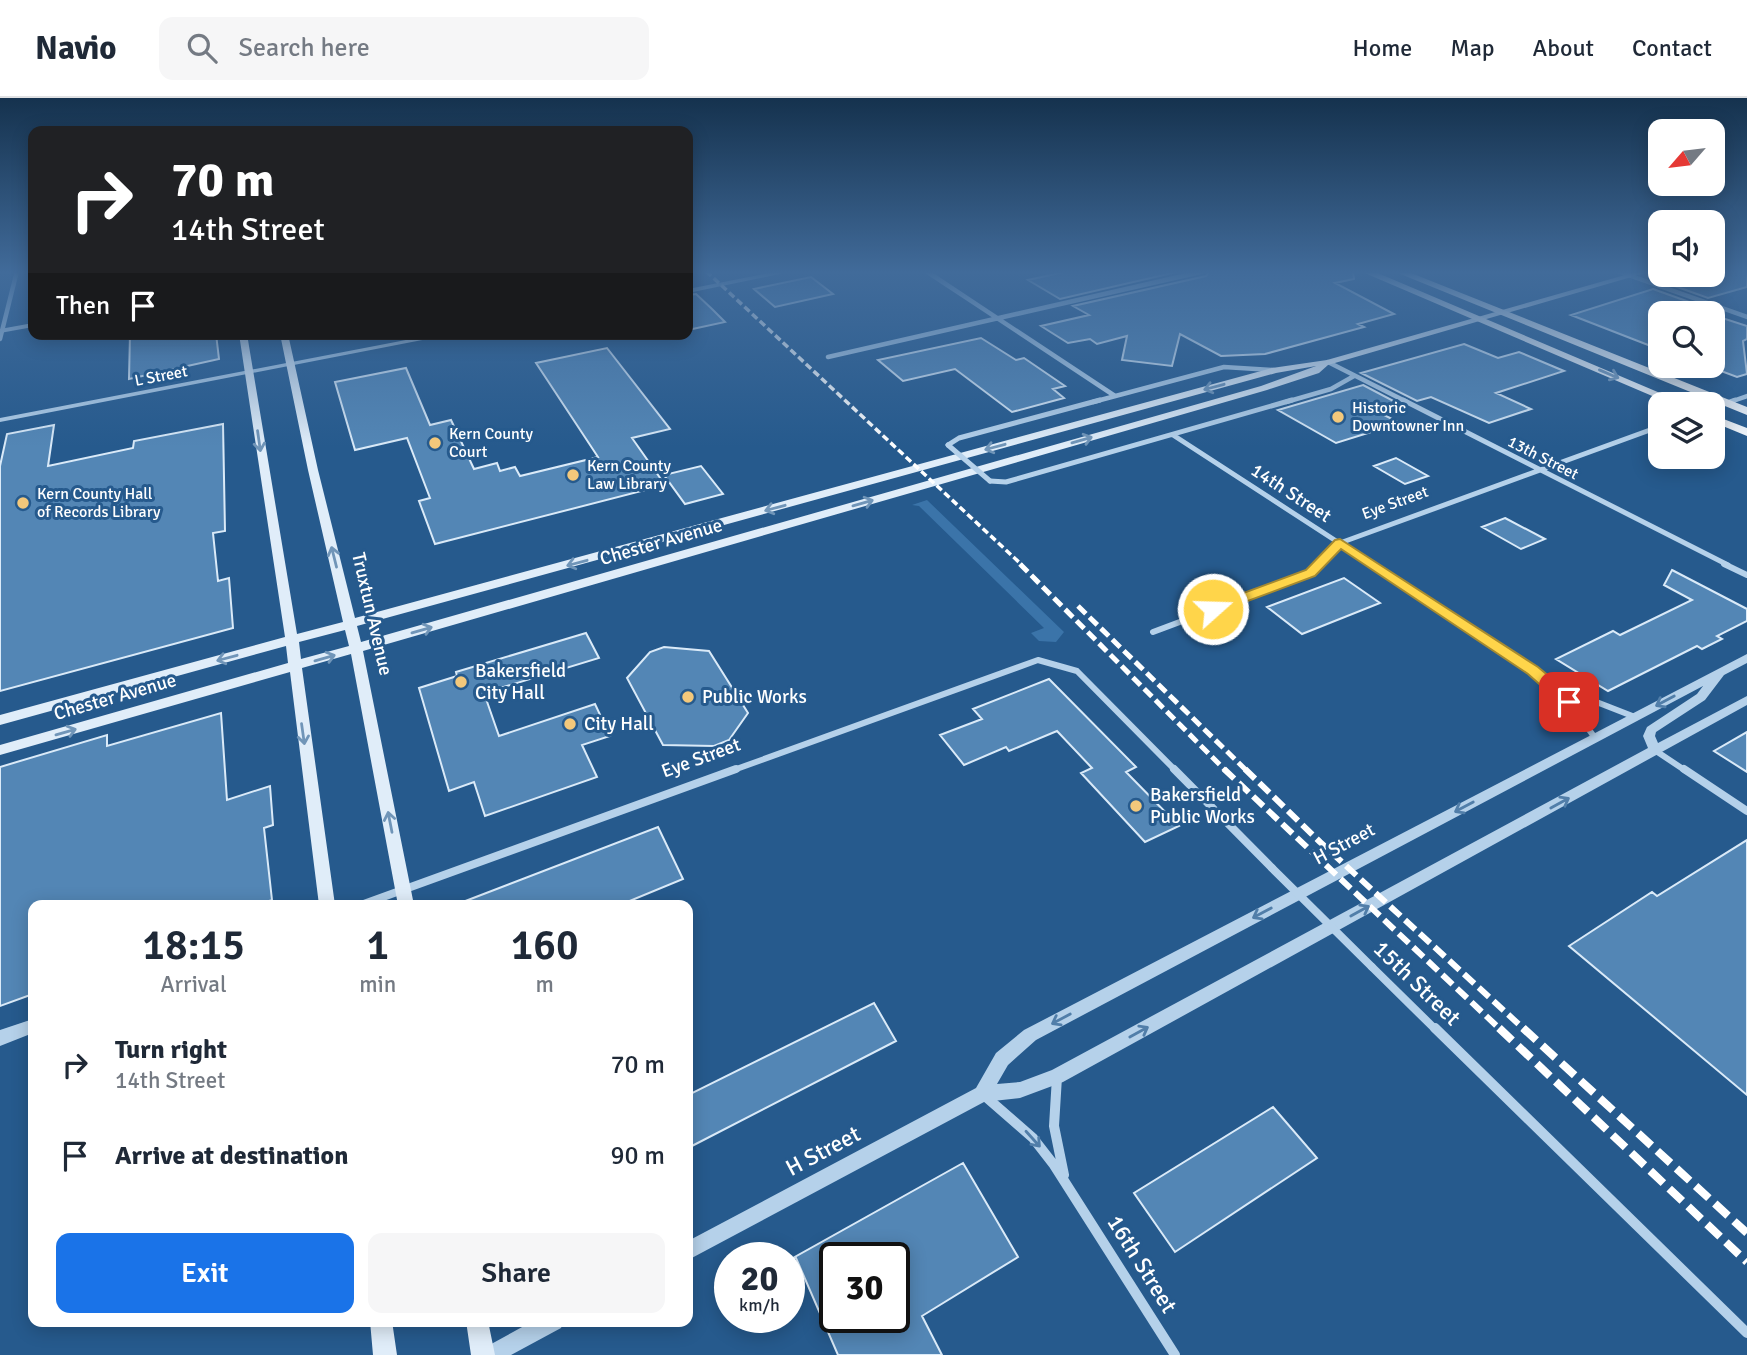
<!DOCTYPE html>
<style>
:root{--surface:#fff;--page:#f6f6f7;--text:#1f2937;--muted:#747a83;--line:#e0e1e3;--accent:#1a73e8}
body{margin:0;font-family:Signika,sans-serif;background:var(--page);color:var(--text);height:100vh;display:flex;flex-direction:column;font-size:26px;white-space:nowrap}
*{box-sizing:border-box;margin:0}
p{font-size:23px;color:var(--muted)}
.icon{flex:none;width:38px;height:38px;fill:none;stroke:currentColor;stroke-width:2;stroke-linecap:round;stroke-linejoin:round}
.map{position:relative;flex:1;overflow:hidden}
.side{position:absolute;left:28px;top:802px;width:665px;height:427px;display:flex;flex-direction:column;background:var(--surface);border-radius:14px;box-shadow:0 4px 18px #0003}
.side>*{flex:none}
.guide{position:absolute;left:28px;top:28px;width:665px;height:214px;border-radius:14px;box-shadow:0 4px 18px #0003;background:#202124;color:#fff;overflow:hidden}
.needle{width:46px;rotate:242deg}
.buttons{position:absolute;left:1648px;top:21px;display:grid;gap:14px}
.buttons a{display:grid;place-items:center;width:77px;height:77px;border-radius:14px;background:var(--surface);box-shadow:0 4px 18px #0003;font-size:35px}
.speed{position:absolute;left:714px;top:1144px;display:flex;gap:14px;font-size:35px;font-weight:700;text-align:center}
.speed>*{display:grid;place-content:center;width:91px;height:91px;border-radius:50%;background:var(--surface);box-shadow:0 4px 18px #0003;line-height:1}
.speed small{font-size:18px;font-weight:400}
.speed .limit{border:4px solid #111;border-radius:10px;background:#fff;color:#111}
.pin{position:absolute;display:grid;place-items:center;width:60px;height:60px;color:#fff;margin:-30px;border-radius:14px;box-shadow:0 4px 10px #0006}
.me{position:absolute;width:77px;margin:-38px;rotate:70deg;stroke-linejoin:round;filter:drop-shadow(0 0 5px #0008)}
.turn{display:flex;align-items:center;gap:24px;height:147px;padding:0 28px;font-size:32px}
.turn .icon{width:91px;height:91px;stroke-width:2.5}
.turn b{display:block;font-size:49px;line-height:60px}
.then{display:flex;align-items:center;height:66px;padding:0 28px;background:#0003;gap:14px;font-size:26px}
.eta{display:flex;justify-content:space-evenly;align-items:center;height:119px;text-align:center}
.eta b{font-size:42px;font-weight:600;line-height:49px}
.cta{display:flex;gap:14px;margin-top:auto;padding:14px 28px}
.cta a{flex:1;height:80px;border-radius:14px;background:var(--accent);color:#fff;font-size:28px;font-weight:600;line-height:80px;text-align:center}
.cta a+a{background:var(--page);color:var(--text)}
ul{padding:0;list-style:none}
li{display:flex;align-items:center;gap:21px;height:91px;padding:0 28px}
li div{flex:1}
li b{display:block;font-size:26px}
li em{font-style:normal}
header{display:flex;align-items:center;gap:42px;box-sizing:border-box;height:98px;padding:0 35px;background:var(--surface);border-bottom:2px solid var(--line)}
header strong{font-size:33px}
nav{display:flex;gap:38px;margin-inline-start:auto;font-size:24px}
.search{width:490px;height:63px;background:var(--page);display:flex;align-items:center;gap:18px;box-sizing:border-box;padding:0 24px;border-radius:14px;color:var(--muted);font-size:26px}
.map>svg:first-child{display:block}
</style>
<header>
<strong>Navio</strong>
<div class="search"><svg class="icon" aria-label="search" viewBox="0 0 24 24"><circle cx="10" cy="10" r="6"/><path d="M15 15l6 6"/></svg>Search here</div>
<nav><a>Home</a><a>Map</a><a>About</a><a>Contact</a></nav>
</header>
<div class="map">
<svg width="1747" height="1257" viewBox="0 0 1747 1257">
<rect width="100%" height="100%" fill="#265a8d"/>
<path fill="#3b74a9" d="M 927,402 L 1064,534 L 1056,544 L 1039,543 L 1031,535 L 1044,530 L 919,408 L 912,407 Z"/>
<path fill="#5386b5" stroke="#daeaf8" stroke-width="2" fill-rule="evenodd" d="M 1069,173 L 1181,173 L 1060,201 L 1028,182 Z
M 1210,173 L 1353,173 L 1354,181 L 1335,185 L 1394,216 L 1358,226 L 1364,229 L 1265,256 L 1221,258 L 1180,236 L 1172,268 L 1122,262 L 1127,238 L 1097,246 L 1090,241 L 1068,245 L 1041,228 L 1089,217 L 1073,208 L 1206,178 Z
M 1713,173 L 1747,173 L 1747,189 L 1708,200 L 1669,186 L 1701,177 L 1713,177 Z
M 811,179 L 833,196 L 775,209 L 754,191 Z
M 1653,191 L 1692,205 L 1685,207 L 1700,212 L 1699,215 L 1661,215 L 1661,252 L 1571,217 Z
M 696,196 L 712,211 L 725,224 L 688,232 L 688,197 Z
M 1713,217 L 1747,228 L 1747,241 L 1743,243 L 1747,276 L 1737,279 L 1713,270 Z
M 130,236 L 216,236 L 219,261 L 129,281 Z
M 981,240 L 1016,262 L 1024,260 L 1065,288 L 1053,291 L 1064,300 L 1012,314 L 955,271 L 903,283 L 878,262 Z
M 1464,246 L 1498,260 L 1519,254 L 1564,273 L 1496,295 L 1531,311 L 1489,325 L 1431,299 L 1417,303 L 1361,275 Z
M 607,250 L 670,331 L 632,340 L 665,387 L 435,446 L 419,403 L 430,400 L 407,340 L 355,352 L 335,284 L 406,270 L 430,327 L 451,322 L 474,371 L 497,365 L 500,373 L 515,369 L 520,378 L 598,359 L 536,265 Z
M 1363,287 L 1403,308 L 1380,315 L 1400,325 L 1336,345 L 1278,312 Z
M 223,326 L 225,433 L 213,435 L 218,483 L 229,480 L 233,530 L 0,593 L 0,368 L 7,336 L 54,327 L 48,368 L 133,350 L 134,343 Z
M 1396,360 L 1428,378 L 1405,386 L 1374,368 Z
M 701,368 L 723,396 L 685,406 L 664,377 Z
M 1505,420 L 1545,441 L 1521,451 L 1482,429 Z
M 1672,472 L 1747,511 L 1747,523 L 1717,538 L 1722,541 L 1702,551 L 1697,548 L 1608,593 L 1556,561 L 1613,533 L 1620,537 L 1692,502 L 1664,487 Z
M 1344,480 L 1380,505 L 1302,536 L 1267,509 Z
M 586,535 L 599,560 L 484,595 L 499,638 L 595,606 L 610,638 L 582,647 L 597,679 L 485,718 L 474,684 L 449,693 L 419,590 L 457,578 L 456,574 Z
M 664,549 L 709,553 L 748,615 L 729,642 L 714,648 L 663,647 L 627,580 L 650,554 Z
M 1049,581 L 1136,669 L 1126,674 L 1179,728 L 1145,744 L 1081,675 L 1092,670 L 1057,633 L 1009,653 L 1006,649 L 964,667 L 940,637 L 982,621 L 973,611 Z
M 221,615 L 227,702 L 270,688 L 273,727 L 264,730 L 272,802 L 258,807 L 33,807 L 33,896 L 0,908 L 0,669 L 107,637 L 107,648 Z
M 1747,634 L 1747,674 L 1714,653 Z
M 658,729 L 683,781 L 620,807 L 455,807 Z
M 1747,742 L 1747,997 L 1569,848 L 1652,794 L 1657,798 Z
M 874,905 L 896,943 L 688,1050 L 688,997 Z
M 1273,1009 L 1317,1060 L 1175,1154 L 1134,1095 Z
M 963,1065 L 1018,1159 L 922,1218 L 942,1257 L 838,1257 L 796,1160 L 793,1160 ZM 835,1160 L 894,1160 L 894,1220 L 835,1220 Z"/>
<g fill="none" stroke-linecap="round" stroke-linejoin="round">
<path stroke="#b5d1ea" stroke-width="4.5" d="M 926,173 L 1115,298
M 1617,173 L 1747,219
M 0,241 L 17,173
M 828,259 L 1205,173
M 1328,264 L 1407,304
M 1093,304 L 1224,269 L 1274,272
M 1286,304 L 1331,291 L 1354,278
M 1730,304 L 1747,298"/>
<path stroke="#b5d1ea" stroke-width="5" d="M 1403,302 L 1728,467
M 1713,310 L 1735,302
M 1173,337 L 1373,467
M 948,347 L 959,340 L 1100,302
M 990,383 L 1006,384 L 1292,302
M 1318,467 L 1340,445 L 1661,328"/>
<path stroke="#b5d1ea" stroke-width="6" d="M 1370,466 L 1533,572 L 1581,598 L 1635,619
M 1724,466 L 1747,477
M 1153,534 L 1311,475 L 1320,466
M 1550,586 L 1569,604 L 1595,640
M 1656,653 L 1686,673
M 731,673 L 1038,562 L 1077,573 L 1176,673"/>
<path stroke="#b5d1ea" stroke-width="8" d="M 1174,671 L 1272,770
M 1684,671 L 1747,713
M 361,807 L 736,671
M 1372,869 L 1436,932"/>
<path stroke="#b5d1ea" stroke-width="10" d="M 1435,930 L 1747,1235
M 1057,979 L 1054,1028 L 1064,1077
M 986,999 L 1033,1040 L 1054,1067 L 1175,1257"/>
<path fill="#b5d1ea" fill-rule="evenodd" d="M 779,173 L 794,173 L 688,195 L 688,191 Z
M 33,225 L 33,229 L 0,235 L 0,231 Z
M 437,236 L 453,236 L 0,324 L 0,320 Z
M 1747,556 L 1747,565 L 1724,577 L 1705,602 L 1656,634 L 1655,638 L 1658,645 L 1747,598 L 1747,607 L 1063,984 L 1020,1000 L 984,1004 L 688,1162 L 688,1143 L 976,990 L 996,955 L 1024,932 ZM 1703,588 L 1697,596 L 1647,629 L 1643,638 L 1648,650 L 1052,972 L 1020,984 L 997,986 L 1008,967 L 1036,942 Z
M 33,921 L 33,935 L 0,948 L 0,932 Z
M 533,1223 L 564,1223 L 561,1230 L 511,1257 L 481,1257 L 484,1250 Z"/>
<path fill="#e0edf9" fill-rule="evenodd" d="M 1639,173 L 1652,173 L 1328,267 L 1319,275 L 1267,292 L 363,553 L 414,807 L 398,807 L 351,556 L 302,570 L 335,807 L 319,807 L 290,574 L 0,657 L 0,647 L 288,565 L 286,548 L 0,627 L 0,617 L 285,539 L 239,236 L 247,236 L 297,536 L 343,524 L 308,372 L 280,236 L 288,236 L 318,372 L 355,520 L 1272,270 L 1327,262 ZM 1316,268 L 1261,288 L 361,544 L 357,528 L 1276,275 ZM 345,532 L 349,548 L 301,561 L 299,544 Z
M 370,1223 L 392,1223 L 397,1257 L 373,1257 Z
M 466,1223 L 488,1223 L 495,1257 L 471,1257 Z"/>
<path fill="#f9fcff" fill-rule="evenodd" d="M 1360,173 L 1373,173 L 1686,306 L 1671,306 Z
M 1393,173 L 1406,173 L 1747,309 L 1747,317 Z
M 1713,317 L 1747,330 L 1747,338 L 1713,324 Z"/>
<path stroke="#fff" stroke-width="3.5" stroke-dasharray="7 3.5" stroke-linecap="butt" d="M 706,173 L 1022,467"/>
<path stroke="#fff" stroke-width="5" stroke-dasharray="11 5" stroke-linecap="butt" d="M 1020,466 L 1226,673
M 1078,508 L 1247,673"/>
<path stroke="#fff" stroke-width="6" stroke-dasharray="14 6" stroke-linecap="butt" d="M 1224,671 L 1501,932
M 1245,671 L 1320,744 L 1525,932"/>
<path stroke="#fff" stroke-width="8" stroke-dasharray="18 8" stroke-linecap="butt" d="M 1499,930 L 1747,1164
M 1523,930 L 1747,1135"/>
<path stroke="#b5d1ea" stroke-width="5" d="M 948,347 L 990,383"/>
<path stroke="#b5d1ea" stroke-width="8" d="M 1272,770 L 1372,869"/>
</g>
<defs><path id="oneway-shaft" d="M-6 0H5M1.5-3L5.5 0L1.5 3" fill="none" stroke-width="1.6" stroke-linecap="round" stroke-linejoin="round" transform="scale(1.75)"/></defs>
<use stroke="#7a9bbb" href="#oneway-shaft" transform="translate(1609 276) rotate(23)"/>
<g stroke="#7095b8">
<use href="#oneway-shaft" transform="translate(1214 289) rotate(165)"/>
<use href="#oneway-shaft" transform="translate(1082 342) rotate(-16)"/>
<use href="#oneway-shaft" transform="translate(259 343) rotate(82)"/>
<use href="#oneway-shaft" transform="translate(995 349) rotate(165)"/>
<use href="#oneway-shaft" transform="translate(863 405) rotate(-16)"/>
<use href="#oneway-shaft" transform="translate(775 410) rotate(165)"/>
<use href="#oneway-shaft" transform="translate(334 459) rotate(-104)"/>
<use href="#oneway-shaft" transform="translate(577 465) rotate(165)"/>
<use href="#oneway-shaft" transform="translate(422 532) rotate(-16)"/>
<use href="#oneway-shaft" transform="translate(227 560) rotate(165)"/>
<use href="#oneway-shaft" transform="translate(325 560) rotate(-16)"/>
<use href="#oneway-shaft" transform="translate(66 634) rotate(-16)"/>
<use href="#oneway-shaft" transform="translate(303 636) rotate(82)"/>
<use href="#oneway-shaft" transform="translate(390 724) rotate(-101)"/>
</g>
<g stroke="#517ea9">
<use href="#oneway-shaft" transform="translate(1665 603) rotate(152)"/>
<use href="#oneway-shaft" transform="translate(1560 705) rotate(-29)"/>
<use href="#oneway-shaft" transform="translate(1464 709) rotate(152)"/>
<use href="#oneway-shaft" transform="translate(1360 813) rotate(-29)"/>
<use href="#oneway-shaft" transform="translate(1262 815) rotate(152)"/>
<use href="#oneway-shaft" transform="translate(1061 921) rotate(152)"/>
<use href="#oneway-shaft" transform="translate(1139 934) rotate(-29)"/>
<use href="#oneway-shaft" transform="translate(1033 1041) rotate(48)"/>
</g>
<linearGradient id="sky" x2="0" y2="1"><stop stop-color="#15324e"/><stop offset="0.5" stop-color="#416b9a"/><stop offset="1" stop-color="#416b9a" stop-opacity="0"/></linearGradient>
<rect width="1747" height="349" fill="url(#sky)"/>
<path fill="#ffd54a" stroke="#a68a30" stroke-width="2" d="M 1340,441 L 1538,569 L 1575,600 L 1577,604 L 1575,608 L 1564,608 L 1528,576 L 1341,451 L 1315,478 L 1218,514 L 1213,516 L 1206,511 L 1208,508 L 1306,472 L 1335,442 Z"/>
<g fill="#f3c87b" stroke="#265a8d" stroke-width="2.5">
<circle cx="1338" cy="319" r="7"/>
<circle cx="435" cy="345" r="7"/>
<circle cx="573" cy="377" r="7"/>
<circle cx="23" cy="405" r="7"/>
<circle cx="461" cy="584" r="7"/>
<circle cx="688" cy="599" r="7"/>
<circle cx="570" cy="626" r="7"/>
<circle cx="1136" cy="708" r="7"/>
</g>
<g text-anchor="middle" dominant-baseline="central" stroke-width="6" stroke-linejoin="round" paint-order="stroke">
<g font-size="16" fill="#fff" stroke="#265a8d">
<text transform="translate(161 278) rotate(-11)">L Street</text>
<text transform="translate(1543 360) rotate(27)">13th Street</text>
<text transform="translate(1395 405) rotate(-20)">Eye Street</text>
</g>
<g font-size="16" fill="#fff" stroke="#265a8d" text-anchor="start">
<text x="1352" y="310">Historic<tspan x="1352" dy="18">Downtowner Inn</tspan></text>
<text x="449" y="336">Kern County<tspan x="449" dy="18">Court</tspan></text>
<text x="587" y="368">Kern County<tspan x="587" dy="18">Law Library</tspan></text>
<text x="37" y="396">Kern County Hall<tspan x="37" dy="18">of Records Library</tspan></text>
</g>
<g font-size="19" fill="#fff" stroke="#265a8d">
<text transform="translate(1291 395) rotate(33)">14th Street</text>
<text transform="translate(661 444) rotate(-16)">Chester Avenue</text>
<text transform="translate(372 516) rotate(77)">Truxtun Avenue</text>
<text transform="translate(115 599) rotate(-16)">Chester Avenue</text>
<text transform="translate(701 660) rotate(-20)">Eye Street</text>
<text transform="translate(1344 746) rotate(-28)">H Street</text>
</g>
<g font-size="19" fill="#fff" stroke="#265a8d" text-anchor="start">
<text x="475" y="573">Bakersfield<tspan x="475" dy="22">City Hall</tspan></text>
<text x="702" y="599">Public Works</text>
<text x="584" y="626">City Hall</text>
<text x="1150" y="697">Bakersfield<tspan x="1150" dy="22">Public Works</tspan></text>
</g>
<g font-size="23" fill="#fff" stroke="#265a8d">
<text transform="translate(1417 885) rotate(44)">15th Street</text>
<text transform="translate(823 1053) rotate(-28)">H Street</text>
<text transform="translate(1142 1166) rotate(58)">16th Street</text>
</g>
</g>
</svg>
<div class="buttons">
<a><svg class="needle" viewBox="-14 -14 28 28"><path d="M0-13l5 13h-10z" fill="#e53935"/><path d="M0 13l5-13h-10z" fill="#747a83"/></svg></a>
<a><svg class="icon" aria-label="sound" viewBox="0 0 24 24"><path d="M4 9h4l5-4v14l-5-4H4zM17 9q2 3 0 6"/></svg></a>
<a><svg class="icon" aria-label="search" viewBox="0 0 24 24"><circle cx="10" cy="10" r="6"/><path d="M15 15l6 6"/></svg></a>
<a><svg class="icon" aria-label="layers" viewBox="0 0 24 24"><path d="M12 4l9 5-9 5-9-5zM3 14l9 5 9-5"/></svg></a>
</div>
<div class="speed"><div>20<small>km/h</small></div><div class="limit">30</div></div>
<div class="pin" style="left:1569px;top:604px;background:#d93025"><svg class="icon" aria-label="arrive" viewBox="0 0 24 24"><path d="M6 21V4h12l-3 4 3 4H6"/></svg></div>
<svg class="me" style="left:1213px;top:511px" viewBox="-20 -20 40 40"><circle r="17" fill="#ffd54a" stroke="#fff" stroke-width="3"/><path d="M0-11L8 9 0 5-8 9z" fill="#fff"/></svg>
<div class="guide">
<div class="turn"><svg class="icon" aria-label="right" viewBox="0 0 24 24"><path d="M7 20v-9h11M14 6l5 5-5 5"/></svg><div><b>70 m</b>14th Street</div></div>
<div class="then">Then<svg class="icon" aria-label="arrive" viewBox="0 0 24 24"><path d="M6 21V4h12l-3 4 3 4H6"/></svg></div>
</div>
<section class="side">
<div class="eta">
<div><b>18:15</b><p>Arrival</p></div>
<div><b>1</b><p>min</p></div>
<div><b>160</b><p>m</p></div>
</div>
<ul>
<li><svg class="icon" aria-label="right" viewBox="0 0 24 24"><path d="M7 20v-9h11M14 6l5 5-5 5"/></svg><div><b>Turn right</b><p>14th Street</p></div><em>70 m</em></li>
<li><svg class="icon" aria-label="arrive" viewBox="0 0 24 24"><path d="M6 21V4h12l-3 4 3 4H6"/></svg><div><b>Arrive at destination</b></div><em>90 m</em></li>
</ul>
<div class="cta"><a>Exit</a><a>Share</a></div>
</section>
</div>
